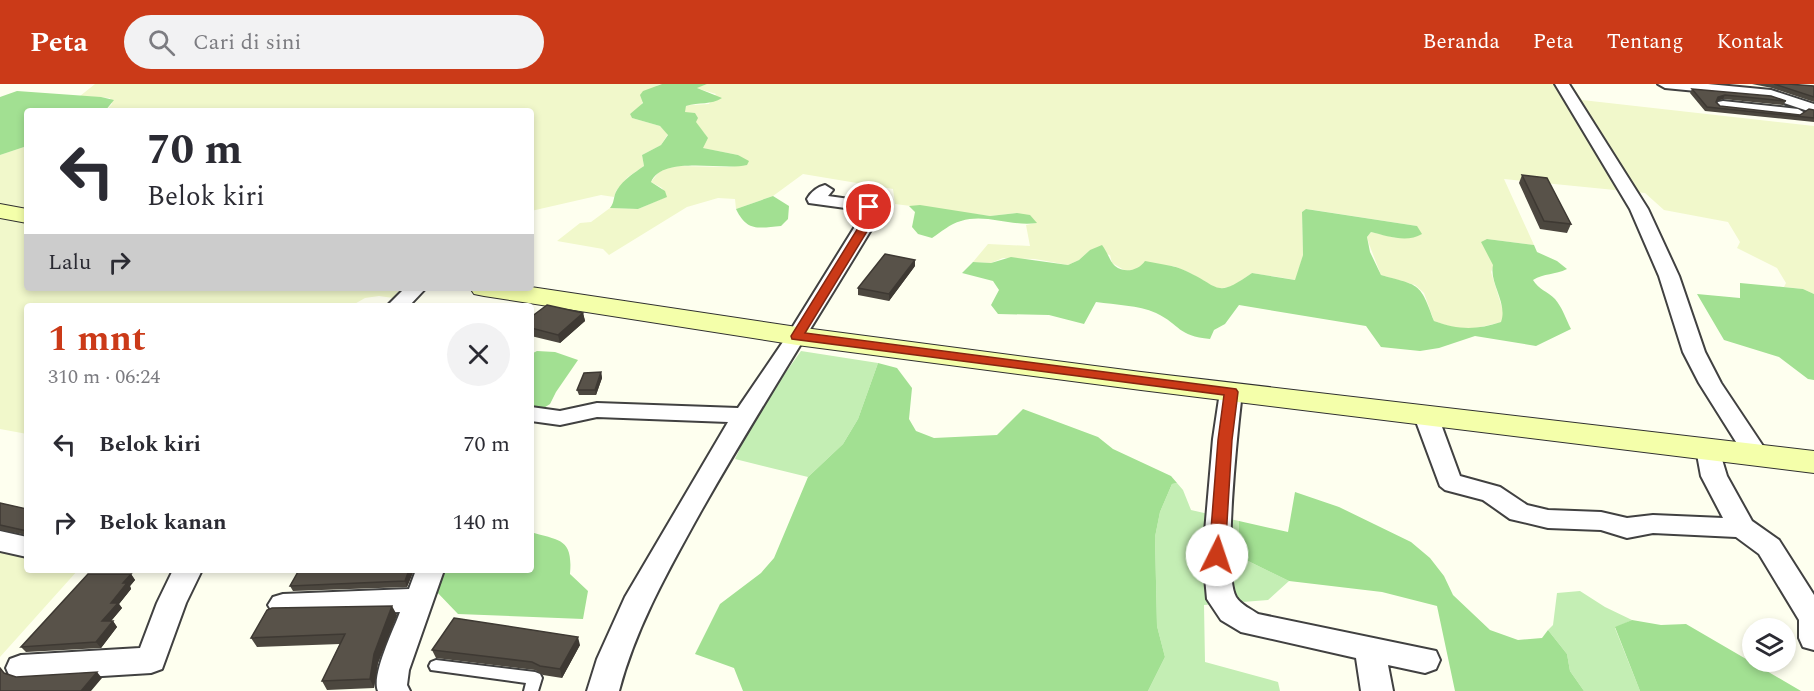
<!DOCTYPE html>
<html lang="id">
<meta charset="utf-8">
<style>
:root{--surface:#fff;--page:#f2f2f3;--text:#2b2b33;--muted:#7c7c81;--accent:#cb3a18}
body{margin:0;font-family:Spectral,serif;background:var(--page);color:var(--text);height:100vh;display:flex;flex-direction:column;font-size:22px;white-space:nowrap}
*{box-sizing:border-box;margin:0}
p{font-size:20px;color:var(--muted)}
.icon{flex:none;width:33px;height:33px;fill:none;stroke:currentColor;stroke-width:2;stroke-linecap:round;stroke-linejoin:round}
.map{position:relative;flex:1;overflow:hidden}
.drawer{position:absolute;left:24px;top:219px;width:510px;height:270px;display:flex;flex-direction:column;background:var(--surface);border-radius:6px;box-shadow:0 3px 9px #0003}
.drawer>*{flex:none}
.top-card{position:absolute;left:24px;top:24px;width:510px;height:183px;border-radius:6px;box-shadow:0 3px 9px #0003;background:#fff;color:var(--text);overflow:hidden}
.fabs{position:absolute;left:1742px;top:534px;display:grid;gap:12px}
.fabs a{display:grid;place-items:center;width:54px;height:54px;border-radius:50%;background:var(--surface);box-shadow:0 3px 9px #0003;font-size:30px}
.pin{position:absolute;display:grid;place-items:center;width:51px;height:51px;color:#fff;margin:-26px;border:3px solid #fff;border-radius:50%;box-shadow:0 2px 6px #0007}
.me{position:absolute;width:66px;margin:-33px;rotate:4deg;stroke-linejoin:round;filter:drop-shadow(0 0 4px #0008)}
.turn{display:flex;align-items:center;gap:21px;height:126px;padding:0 24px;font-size:27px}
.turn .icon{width:78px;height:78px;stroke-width:2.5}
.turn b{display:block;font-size:42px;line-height:51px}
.then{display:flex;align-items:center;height:57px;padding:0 24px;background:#0003;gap:12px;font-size:22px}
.round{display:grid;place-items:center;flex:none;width:63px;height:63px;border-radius:32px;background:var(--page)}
.head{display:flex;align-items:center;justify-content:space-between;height:102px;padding:0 24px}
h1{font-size:36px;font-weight:700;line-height:45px;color:var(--accent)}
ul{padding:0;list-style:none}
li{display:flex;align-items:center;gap:18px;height:78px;padding:0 24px}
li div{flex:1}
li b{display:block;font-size:22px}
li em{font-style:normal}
header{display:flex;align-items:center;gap:36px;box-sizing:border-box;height:84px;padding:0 30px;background:var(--accent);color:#fff}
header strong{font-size:28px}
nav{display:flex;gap:33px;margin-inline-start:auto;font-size:21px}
.search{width:420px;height:54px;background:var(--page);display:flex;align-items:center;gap:15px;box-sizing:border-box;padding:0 21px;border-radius:33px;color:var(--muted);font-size:22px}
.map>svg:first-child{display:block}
</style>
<header>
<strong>Peta</strong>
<div class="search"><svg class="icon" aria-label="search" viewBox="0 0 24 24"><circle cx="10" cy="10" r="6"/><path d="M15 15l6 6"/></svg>Cari di sini</div>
<nav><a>Beranda</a><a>Peta</a><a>Tentang</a><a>Kontak</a></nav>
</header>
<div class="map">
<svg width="1814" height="607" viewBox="0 0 1814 607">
<rect width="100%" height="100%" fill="#feffef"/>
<path fill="#f1f8cb" d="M 95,0 L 662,0 L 658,1 L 644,15 L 640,24 L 630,30 L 632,34 L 660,42 L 668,50 L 661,61 L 642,71 L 644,82 L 628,93 L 616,107 L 614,113 L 601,111 L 531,127 L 531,27 L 105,27 L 112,20 L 110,14 L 80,12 Z
M 707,0 L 1571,0 L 1582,16 L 1814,42 L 1814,210 L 1803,205 L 1784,203 L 1786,199 L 1777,184 L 1737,164 L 1740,158 L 1728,138 L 1664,126 L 1645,109 L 1504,95 L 1534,161 L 1487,155 L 1494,181 L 1491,188 L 1504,230 L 1502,238 L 1472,245 L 1454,244 L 1434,237 L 1424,209 L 1415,201 L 1381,191 L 1369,160 L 1367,153 L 1371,148 L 1397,154 L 1417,142 L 1307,125 L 1302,128 L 1303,171 L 1296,196 L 1252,189 L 1233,202 L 1218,205 L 1188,188 L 1173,182 L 1143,181 L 1132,187 L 1124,186 L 1112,179 L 1110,171 L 1090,166 L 1079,176 L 1068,181 L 1035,175 L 1003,174 L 991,179 L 973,178 L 988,160 L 1030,162 L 1026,141 L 1036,139 L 1017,129 L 990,132 L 895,120 L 893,105 L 803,90 L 773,112 L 736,125 L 735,115 L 718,114 L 687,123 L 609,171 L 603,165 L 557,157 L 580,139 L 591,138 L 610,124 L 638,125 L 666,113 L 662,104 L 651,98 L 658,89 L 664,85 L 679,82 L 727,83 L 747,81 L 738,71 L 702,64 L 705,50 L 684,28 L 686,22 L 691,21 L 709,20 L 716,10 L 696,4 Z
M 27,62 L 27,204 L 401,204 L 393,214 L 379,212 L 365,214 L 351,222 L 27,222 L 27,350 L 0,345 L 0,71 Z
M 0,468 L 27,473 L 27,486 L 78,486 L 0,573 Z"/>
<path fill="#c4eeb4" d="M 801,267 L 878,279 L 858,335 L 843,360 L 808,393 L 735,375 L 756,330 Z
M 1177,399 L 1183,406 L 1191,426 L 1239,437 L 1239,466 L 1246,476 L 1289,497 L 1268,516 L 1204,521 L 1205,578 L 1278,598 L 1280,607 L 1148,607 L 1165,573 L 1157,542 L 1155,453 L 1160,428 L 1172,400 Z
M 1580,507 L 1605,523 L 1632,536 L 1615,544 L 1640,607 L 1584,607 L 1570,587 L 1567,570 L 1548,546 L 1553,541 L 1557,509 Z"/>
<path fill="#a2e092" d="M 662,0 L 707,0 L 697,4 L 722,14 C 711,21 699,18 686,22 L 685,28 L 695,29 L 698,34 L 696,38 L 708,54 L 703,64 L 738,71 L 749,77 L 747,81 C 722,87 663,71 651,98 L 665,107 L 667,113 L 638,125 L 610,124 C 615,118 613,112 617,106 C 624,95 634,89 644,82 L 642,71 L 661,61 L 668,51 L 660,42 L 632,34 L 630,30 L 643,19 L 640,11 L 643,7 Z
M 17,7 L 101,13 L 114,16 L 105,27 L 27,27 L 27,62 L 0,71 L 0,13 Z
M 773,112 L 789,122 L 788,135 L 781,142 C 758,144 747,148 736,125 Z
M 920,121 L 990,132 L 1017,129 L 1030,131 L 1037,139 C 1011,143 986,129 961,137 C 950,140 941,148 932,154 L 918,150 L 912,143 L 915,128 L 909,122 Z
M 1306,125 L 1417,142 L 1422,150 C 1407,159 1387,152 1371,148 L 1367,153 L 1370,168 L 1381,191 C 1420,202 1420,198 1434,237 C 1458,246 1477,246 1501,238 C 1508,219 1489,199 1493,181 L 1481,158 L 1487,155 L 1534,161 L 1537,168 L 1557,177 L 1567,185 C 1555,191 1544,189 1533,196 C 1539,206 1547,207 1555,215 C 1562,223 1566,235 1571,245 L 1536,262 L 1475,252 L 1439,264 L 1420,267 L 1381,263 L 1366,242 L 1239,221 L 1225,240 L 1214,246 L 1210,255 C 1177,252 1181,241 1156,229 C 1138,221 1116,221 1096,218 L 1084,240 L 1049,231 L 998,230 L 991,221 L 999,206 L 993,197 L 962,189 L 973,178 L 991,179 L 1011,173 L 1068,181 L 1079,176 L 1090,166 L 1102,161 C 1107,167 1110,178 1115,182 C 1125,190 1139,186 1145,177 C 1159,180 1174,181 1186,187 C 1221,203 1215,215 1252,189 L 1295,196 L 1303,171 L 1302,128 Z
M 1740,199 L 1803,205 L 1814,210 L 1814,296 L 1808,295 L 1779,273 L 1724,256 L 1697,210 L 1740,214 Z
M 537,267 L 555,268 L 578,276 L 556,308 L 550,320 L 531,332 L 531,270 Z
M 878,279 L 897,284 L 912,304 L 909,335 L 916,347 L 934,354 L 997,351 L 1023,325 L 1098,353 L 1113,365 L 1171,392 L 1177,399 L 1172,400 L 1160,428 L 1155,453 L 1157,542 L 1165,573 L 1148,607 L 743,607 L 734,584 L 695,570 L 720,520 L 761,489 L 774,474 L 808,393 L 843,360 L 858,335 Z
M 1295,408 L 1339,423 L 1411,458 L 1430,474 L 1444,492 L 1453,511 L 1490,546 L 1518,556 L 1542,554 L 1548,546 L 1567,570 L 1570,587 L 1584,607 L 1455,607 L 1437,522 L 1382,508 L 1289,497 L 1246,476 L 1239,466 L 1239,437 L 1288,448 Z
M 531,448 C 560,457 573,454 570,490 L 588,507 L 583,535 L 458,530 L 435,506 L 441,486 L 531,486 Z
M 1632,536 L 1661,541 L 1686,540 L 1801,607 L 1640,607 L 1615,543 Z"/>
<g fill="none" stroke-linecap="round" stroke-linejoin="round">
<defs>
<path id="lane" d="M 436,576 L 535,588 L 540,590 L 542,594 L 538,607 L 524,607 L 526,599 L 431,586 L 429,582 L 431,578 Z"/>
<path id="street" d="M 1555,0 L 1569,0 L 1648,125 L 1679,192 L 1705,268 L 1721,299 L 1769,371 L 1766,377 L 1757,379 L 1748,377 L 1699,299 L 1683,268 L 1659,192 L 1630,125 Z
M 1658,0 L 1708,0 L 1771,6 L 1814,20 L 1814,29 L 1769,14 L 1665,4 Z
M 1723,17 L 1798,25 L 1805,29 L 1798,33 L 1718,24 L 1716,21 L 1718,18 Z
M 825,101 L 833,106 L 828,112 L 871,118 L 880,128 L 877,136 C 818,234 756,330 700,429 C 668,487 636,543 619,607 L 587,607 L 597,575 L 625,513 L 728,338 L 597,333 L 560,341 L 531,337 L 531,323 L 560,327 L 597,319 L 738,324 L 787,252 L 859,136 L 862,129 L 860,126 L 809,119 L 807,115 C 811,108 817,103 825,101 Z
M 405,204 L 426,204 L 409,222 L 387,222 Z
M 1231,301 L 1239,303 L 1242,308 C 1238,343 1222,488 1236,513 C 1241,521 1251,525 1258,530 L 1436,567 L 1440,576 L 1436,585 L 1425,589 L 1388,581 L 1393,607 L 1361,607 L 1356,574 L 1241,548 L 1221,536 L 1207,515 L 1203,471 L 1213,355 L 1220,308 L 1223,303 Z
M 1426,325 L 1434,327 L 1438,332 L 1460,392 L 1500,403 L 1527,421 L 1548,426 L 1601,428 L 1627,434 L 1653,431 L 1723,434 L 1701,392 L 1696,365 L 1699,359 L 1708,357 L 1717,359 L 1727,392 L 1752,437 L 1779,456 L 1814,511 L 1814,566 L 1803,563 L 1799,554 L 1799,536 L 1759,470 L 1736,453 L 1653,449 L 1627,454 L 1601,446 L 1548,444 L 1510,435 L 1483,416 L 1445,406 L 1440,402 L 1414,332 L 1418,327 Z
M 0,447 L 27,453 L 27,473 L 0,467 Z
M 173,486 L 202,486 L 186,519 L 162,585 L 151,589 L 21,597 L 10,593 L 6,584 L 10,575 L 21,571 L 140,564 L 157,519 Z
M 416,486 L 444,486 L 409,586 L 407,601 L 410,607 L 378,607 C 371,591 394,545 400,528 L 283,532 L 273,529 L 268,521 L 273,513 L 283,510 L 409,505 Z"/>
<path id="secondary" d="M 0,120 L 27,125 L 27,139 L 0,134 Z
M 531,203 L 797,243 L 1141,288 L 1814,367 L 1814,389 L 1141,306 L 797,261 L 484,212 L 474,210 L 470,204 Z"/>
</defs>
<use href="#lane" stroke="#414141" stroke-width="4"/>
<use href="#street" stroke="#414141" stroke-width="4"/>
<use href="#secondary" stroke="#303030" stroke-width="2"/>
<use href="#lane" fill="#fff" fill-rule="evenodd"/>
<use href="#street" fill="#fff" fill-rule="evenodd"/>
<use href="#secondary" fill="#f4ffaa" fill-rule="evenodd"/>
</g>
<path fill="#4c473f" d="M 1752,0 L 1788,0 L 1814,2 L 1814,18 L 1772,4 Z
M 1692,5 L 1786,17 L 1783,21 L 1723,15 L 1717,17 L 1716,18 L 1720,22 L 1800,31 L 1814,26 L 1814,38 L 1705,27 L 1690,9 Z
M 1522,91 L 1571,140 L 1567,149 L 1540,145 L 1519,99 Z
M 915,182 L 889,217 L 858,211 L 858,204 Z
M 583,229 L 585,237 L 560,259 L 531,252 L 531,233 Z
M 601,288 L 602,294 L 596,311 L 579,311 L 577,306 Z
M 0,419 L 27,425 L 27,451 L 0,446 Z
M 299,486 L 414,486 L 407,503 L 293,507 L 290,502 Z
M 131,490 L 135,496 L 130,502 L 131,505 L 119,520 L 122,524 L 111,537 L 113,537 L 117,543 L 101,564 L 26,568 L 21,563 Z
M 397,531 L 378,579 L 374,604 L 327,606 L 322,597 L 340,560 L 257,563 L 251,554 Z
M 580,561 L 562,594 L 543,591 L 535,586 L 436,574 L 432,566 Z"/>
<path fill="#3e3933" d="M 1725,11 L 1723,15 L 1716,17 L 1718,13 Z
M 915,176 L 915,182 L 889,217 L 889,210 Z
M 583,229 L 585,237 L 560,259 L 558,251 Z
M 601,288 L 602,294 L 596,311 L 595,306 Z
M 409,486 L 414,486 L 407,503 L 405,497 Z
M 131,490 L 135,496 L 130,502 L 131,505 L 119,520 L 122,524 L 106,543 L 102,537 L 111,519 L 123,499 Z
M 392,522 L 397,531 L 378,579 L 374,604 L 370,595 L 374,570 Z
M 113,537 L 117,543 L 101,564 L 96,558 Z
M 578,553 L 580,561 L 562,594 L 560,585 Z
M 97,588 L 102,594 L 91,607 L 81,607 Z"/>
<path fill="#585249" stroke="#3e3933" stroke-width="1.5" d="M 1774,0 L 1788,0 L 1814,2 L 1814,13 Z
M 1692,5 L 1771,12 L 1786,17 L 1725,11 L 1718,13 L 1716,18 L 1720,22 L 1800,31 L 1809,25 L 1814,26 L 1814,34 L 1707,23 Z
M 1522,91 L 1547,94 L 1571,140 L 1544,137 Z
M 885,170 L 915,176 L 889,210 L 858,204 Z
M 547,221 L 583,229 L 558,251 L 531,244 L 531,233 Z
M 601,288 L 595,306 L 577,306 L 584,289 Z
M 0,419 L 27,425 L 27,447 L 0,441 Z
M 299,486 L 409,486 L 405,497 L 290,502 Z
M 88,490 L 131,490 L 123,499 L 127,499 L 111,519 L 118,519 L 102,537 L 113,537 L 96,558 L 21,563 Z
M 392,522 L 374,570 L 370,595 L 322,597 L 345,550 L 251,554 L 267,526 L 272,524 Z
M 454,534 L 578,553 L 560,585 L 540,582 L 532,578 L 432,566 Z
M 0,584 L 4,589 L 16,593 L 97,588 L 81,607 L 0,607 Z"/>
<path fill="#cb3a18" stroke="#842610" stroke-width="1.5" d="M 869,120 L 873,121 L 876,128 L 874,136 L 805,249 L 1236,305 L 1238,308 L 1232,356 L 1225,471 L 1223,475 L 1217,477 L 1211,475 L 1209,471 L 1218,356 L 1224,311 L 792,255 L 791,252 L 863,136 L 866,128 L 864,123 Z"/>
</svg>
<div class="fabs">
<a><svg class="icon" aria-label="layers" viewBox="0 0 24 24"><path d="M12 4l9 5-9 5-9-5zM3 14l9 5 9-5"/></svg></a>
</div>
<div class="pin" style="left:869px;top:123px;background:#d93025"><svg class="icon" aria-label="arrive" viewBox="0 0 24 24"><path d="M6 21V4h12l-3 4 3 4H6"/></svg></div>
<svg class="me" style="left:1217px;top:471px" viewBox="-20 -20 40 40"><circle r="19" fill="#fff"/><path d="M0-13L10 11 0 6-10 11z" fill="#cb3a18"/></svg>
<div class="top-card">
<div class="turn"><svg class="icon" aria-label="left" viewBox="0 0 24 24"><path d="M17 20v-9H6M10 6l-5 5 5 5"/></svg><div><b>70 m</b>Belok kiri</div></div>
<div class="then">Lalu<svg class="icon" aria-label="right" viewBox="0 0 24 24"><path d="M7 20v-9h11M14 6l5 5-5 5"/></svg></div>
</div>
<section class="drawer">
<div class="head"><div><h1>1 mnt</h1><p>310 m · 06:24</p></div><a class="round"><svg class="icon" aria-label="close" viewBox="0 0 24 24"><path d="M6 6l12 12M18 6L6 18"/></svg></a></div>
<ul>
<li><svg class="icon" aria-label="left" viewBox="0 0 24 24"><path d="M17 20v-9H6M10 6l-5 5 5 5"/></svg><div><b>Belok kiri</b></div><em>70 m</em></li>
<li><svg class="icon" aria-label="right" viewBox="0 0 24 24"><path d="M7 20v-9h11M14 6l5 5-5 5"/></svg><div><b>Belok kanan</b></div><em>140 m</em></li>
</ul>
</section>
</div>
